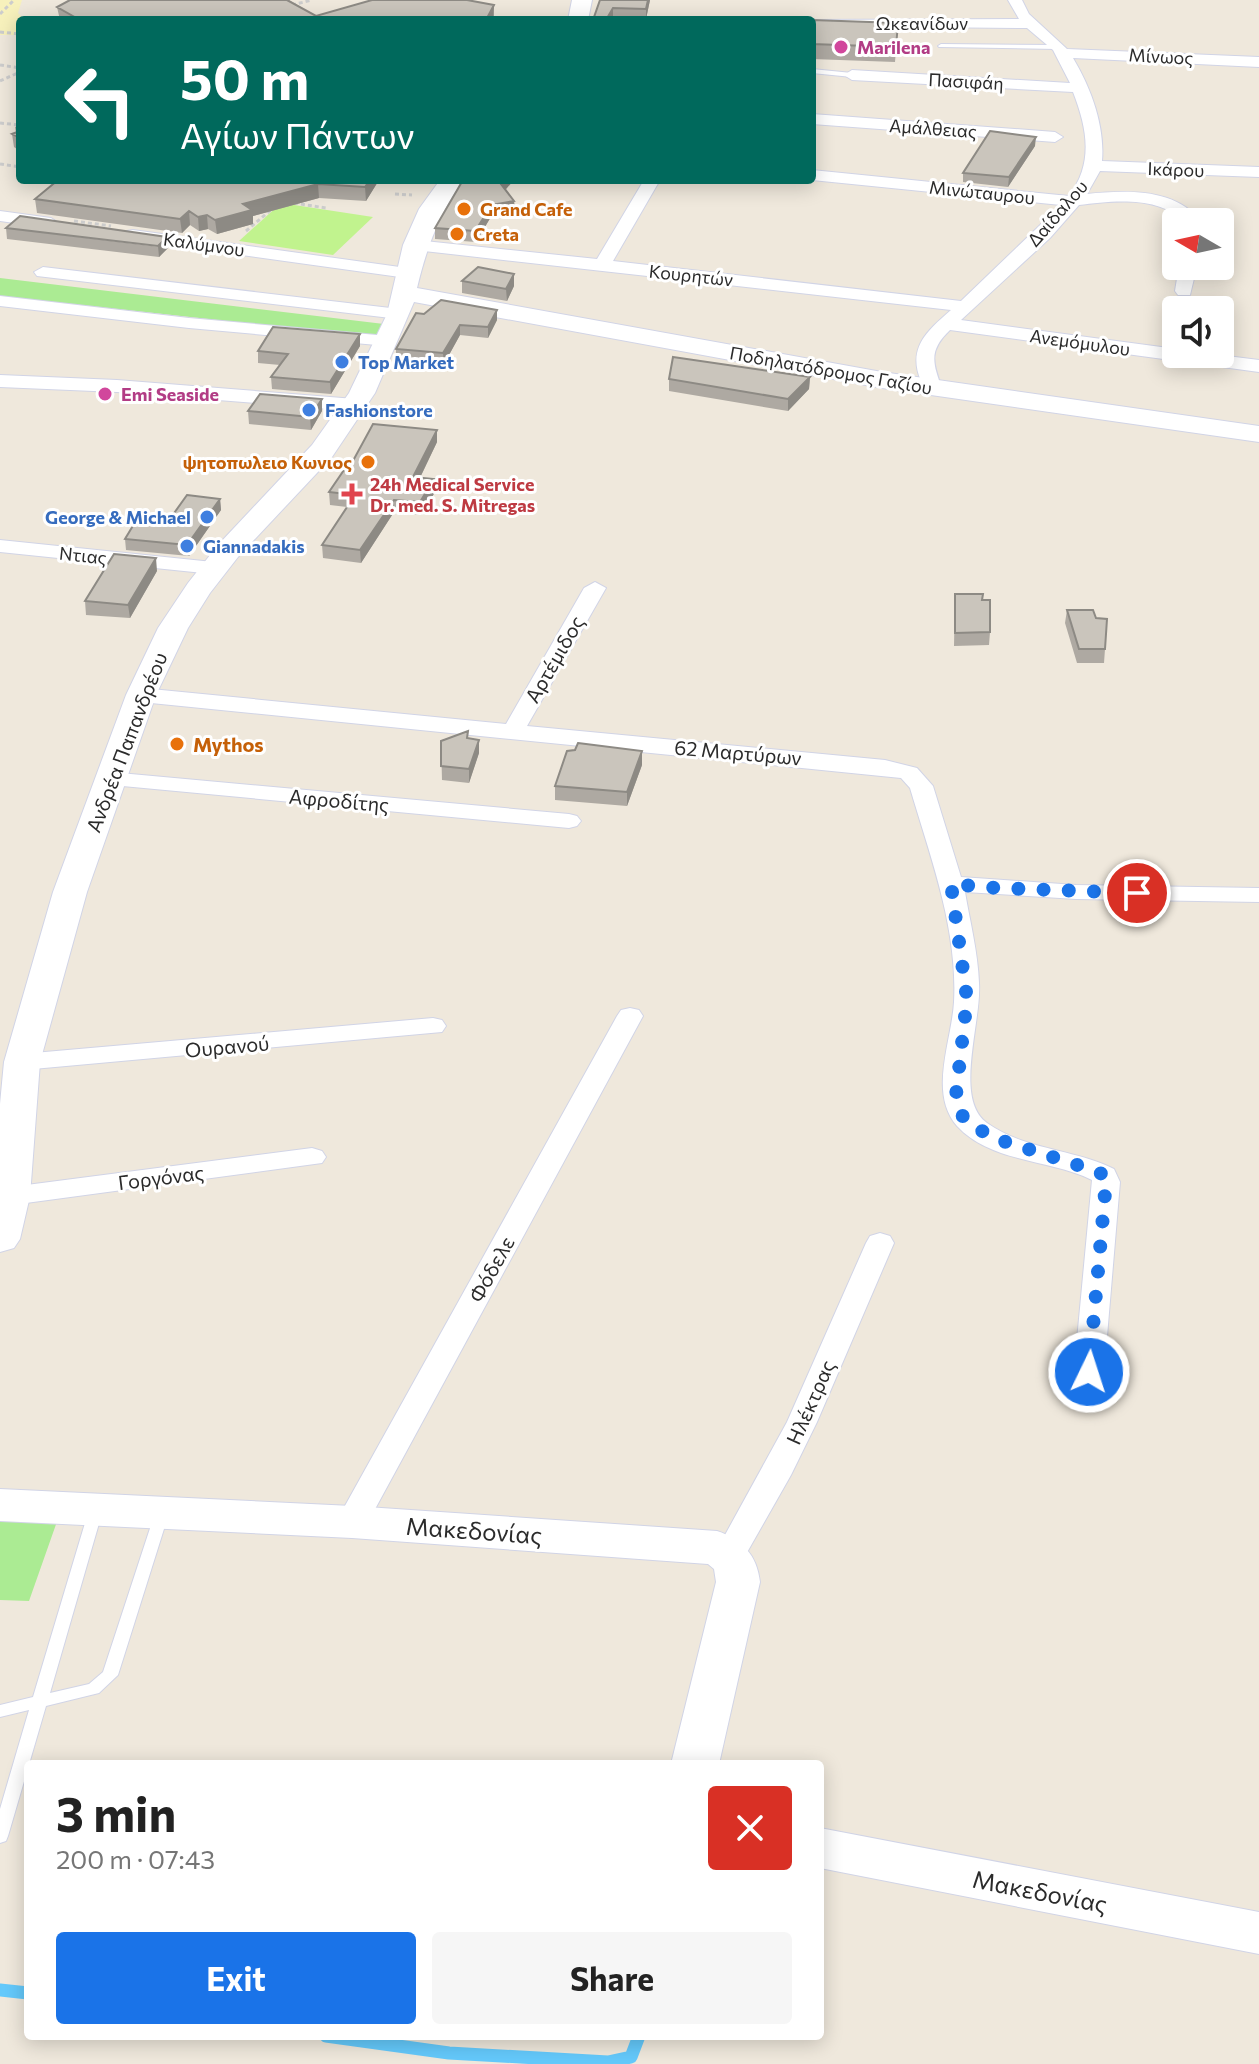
<!DOCTYPE html>
<meta charset="utf-8">
<style>
:root{--surface:#fff;--page:#f6f6f6;--text:#222;--muted:#767676;--accent:#1a73e8}
body{margin:0;font-family:Commissioner,sans-serif;background:var(--page);color:var(--text);height:100vh;display:flex;flex-direction:column;font-size:30px;white-space:nowrap}
*{box-sizing:border-box;margin:0}
p{font-size:26px;color:var(--muted)}
.icon{flex:none;width:44px;height:44px;fill:none;stroke:currentColor;stroke-width:2;stroke-linecap:round;stroke-linejoin:round}
.map{position:relative;flex:1;overflow:hidden}
.panel{position:absolute;left:24px;top:1760px;width:800px;height:280px;display:flex;flex-direction:column;background:var(--surface);border-radius:8px;box-shadow:0 4px 20px #0003}
.panel>*{flex:none}
.top-card{position:absolute;left:16px;top:16px;width:800px;height:168px;border-radius:8px;box-shadow:0 4px 20px #0003;background:#00695c;color:#fff;overflow:hidden}
.needle{width:52px;rotate:279deg}
.controls{position:absolute;left:1162px;top:208px;display:grid;gap:16px}
.controls a{display:grid;place-items:center;width:72px;height:72px;border-radius:8px;background:var(--surface);box-shadow:0 4px 20px #0003;font-size:40px}
.pin{position:absolute;display:grid;place-items:center;width:68px;height:68px;color:#fff;margin:-34px;border:4px solid #fff;border-radius:50%;box-shadow:0 2px 8px #0007}
.me{position:absolute;width:88px;margin:-44px;rotate:4deg;stroke-linejoin:round;filter:drop-shadow(0 0 6px #0008)}
.turn{display:flex;align-items:center;gap:28px;height:168px;padding:0 32px;font-size:36px}
.turn .icon{width:104px;height:104px;stroke-width:2.5}
.turn b{display:block;font-size:56px;line-height:68px}
.round{display:grid;place-items:center;flex:none;width:84px;height:84px;border-radius:8px;background:var(--page)}
.head{display:flex;align-items:center;justify-content:space-between;height:136px;padding:0 32px}
h1{font-size:48px;font-weight:700;line-height:60px}
.primary-button{display:flex;gap:16px;margin-top:auto;padding:16px 32px}
.primary-button a{flex:1;height:92px;border-radius:8px;background:var(--accent);color:#fff;font-size:32px;font-weight:700;line-height:92px;text-align:center}
.primary-button a+a{background:var(--page);color:var(--text)}
.map>svg:first-child{display:block}
</style>
<div class="map">
<svg width="1259" height="2064" viewBox="0 0 1259 2064">
<rect width="100%" height="100%" fill="#efe8dc"/>
<path fill="#abeb93" d="M 0,278 L 384,324 L 380,338 L 0,296 Z
M 0,1511 L 60,1513 L 29,1601 L 0,1600 Z"/>
<path fill="#f7f1bc" d="M 0,0 L 22,0 L 18,13 L 23,18 L 48,20 L 20,20 L 20,35 L 0,35 Z"/>
<path fill="#c1f38e" d="M 281,203 L 373,217 L 333,255 L 239,241 Z"/>
<g fill="none" stroke-linecap="round" stroke-linejoin="round">
<path stroke="#64c9fb" stroke-width="13" d="M 0,1990 L 28,1993
M 326,2036 L 449,2053 L 608,2062 L 631,2057 L 639,2036"/>
<defs>
<path id="lane" d="M 941,44 L 1057,45 L 1060,47 L 1057,49 L 939,47 L 938,46 Z
M 812,69 L 852,73 L 856,75 L 852,77 L 812,73 Z
M 95,1508 L 100,1509 L 102,1513 L 50,1693 L 89,1684 L 103,1672 L 155,1513 L 157,1509 L 162,1508 L 167,1509 L 169,1513 L 118,1675 L 99,1693 L 46,1706 L 8,1836 L 6,1841 L 0,1843 L 0,1809 L 29,1710 L 0,1717 L 0,1705 L 33,1697 L 88,1513 L 90,1509 Z"/>
<path id="street" d="M 1008,0 L 1022,0 L 1029,14 L 1067,49 L 1259,57 L 1259,67 L 1073,58 C 1091,88 1105,126 1102,161 L 1259,167 L 1259,177 L 1100,171 L 1087,194 C 1126,190 1176,188 1201,222 L 1184,222 C 1159,195 1111,201 1079,205 L 1050,238 L 961,320 L 1176,349 L 1176,354 L 1211,354 L 1259,360 L 1259,372 L 950,330 C 929,350 932,362 942,388 L 933,394 C 924,392 924,389 921,381 C 907,348 927,331 951,310 L 415,250 L 406,245 L 415,240 L 597,259 L 644,180 L 660,180 L 613,261 L 961,301 L 1061,205 L 812,180 L 812,170 L 1069,196 C 1094,163 1087,128 1073,92 L 852,80 L 844,75 L 852,70 L 1070,83 L 1053,50 L 1027,28 L 812,26 L 812,20 L 806,20 L 1019,19 Z
M 812,114 L 1055,132 L 1063,137 L 1055,142 L 812,124 Z
M 0,211 L 51,218 L 59,223 L 51,228 L 0,221 Z
M 133,230 L 407,268 L 416,273 L 407,278 L 127,239 L 124,235 L 127,231 Z
M 1179,266 L 1197,266 L 1190,295 L 1178,295 L 1175,291 Z
M 43,267 L 399,309 L 408,314 L 399,319 L 37,276 L 34,272 Z
M 0,296 L 189,318 L 388,336 L 397,341 L 388,346 L 189,328 L 0,306 Z
M 0,375 L 117,380 L 355,399 L 364,405 L 355,411 L 117,392 L 0,387 Z
M 0,540 L 213,562 L 223,568 L 213,574 L 0,552 Z
M 595,582 L 606,588 L 527,726 L 885,760 L 917,768 L 933,786 L 961,877 L 1076,885 L 1259,888 L 1259,902 L 1076,899 L 965,892 C 970,922 978,952 979,983 C 982,1021 953,1099 987,1123 C 1025,1150 1074,1149 1114,1169 L 1120,1182 L 1104,1372 L 1100,1379 L 1089,1383 L 1078,1379 L 1074,1372 L 1092,1180 C 1050,1159 991,1163 957,1126 C 928,1093 952,1040 954,1002 C 958,929 930,856 910,788 L 901,778 L 141,702 L 130,695 L 141,688 L 506,724 L 584,588 Z
M 109,772 L 569,814 L 577,816 L 581,821 L 577,826 L 569,828 L 101,784 L 97,779 L 101,774 Z
M 630,1008 L 639,1010 L 643,1016 L 368,1522 L 363,1530 L 352,1534 L 341,1530 L 336,1522 L 617,1016 L 621,1010 Z
M 433,1018 L 442,1020 L 446,1026 L 442,1032 L 22,1070 L 13,1068 L 9,1062 L 13,1056 L 22,1054 Z
M 312,1148 L 322,1151 L 326,1157 L 322,1163 L 11,1205 L 0,1201 L 1,1190 L 11,1187 Z
M 880,1233 L 890,1236 L 894,1243 L 817,1422 L 791,1475 L 741,1563 L 730,1567 L 719,1563 L 714,1555 L 787,1422 L 866,1243 L 870,1236 Z"/>
<path id="secondary" d="M 572,0 L 592,0 L 588,20 L 568,20 Z
M 440,180 L 463,180 C 439,215 427,246 417,288 L 882,372 L 1259,426 L 1259,442 L 882,388 L 414,302 L 375,393 L 332,457 L 238,557 L 210,593 L 188,628 L 156,695 L 87,892 L 40,1062 L 30,1196 L 20,1239 L 14,1248 L 0,1252 L 0,1104 L 4,1062 L 53,892 L 126,695 L 158,628 L 188,583 L 218,545 L 312,445 L 349,393 L 387,314 L 403,245 L 419,209 Z
M 0,1489 L 352,1506 L 717,1531 C 742,1539 757,1555 760,1582 L 719,1764 L 671,1764 L 716,1582 L 714,1569 L 708,1564 L 352,1538 L 0,1521 Z
M 820,1828 L 1259,1912 L 1259,1954 L 820,1868 Z"/>
</defs>
<use href="#lane" stroke="#d1d4e6" stroke-width="2"/>
<use href="#street" stroke="#d1d4e6" stroke-width="2"/>
<use href="#secondary" stroke="#d1d4e6" stroke-width="2"/>
<path stroke="#ccc" stroke-width="3" stroke-dasharray="4 3" stroke-linecap="butt" d="M 292,5 L 312,0
M 0,14 L 14,0
M 0,32 L 20,34
M 0,65 L 20,68
M 0,81 L 20,72
M 0,123 L 20,125
M 0,164 L 20,167
M 395,194 L 412,195
M 294,203 L 326,208
M 74,221 L 111,226
M 246,231 L 272,209"/>
<use href="#lane" fill="#fff" fill-rule="evenodd"/>
<use href="#street" fill="#fff" fill-rule="evenodd"/>
<use href="#secondary" fill="#fff" fill-rule="evenodd"/>
</g>
<path fill="#aea9a2" d="M 70,0 L 289,0 L 316,16 L 494,5 L 494,18 L 493,20 L 60,20 L 57,7 Z
M 600,0 L 650,0 L 646,19 L 613,18 L 612,20 L 593,20 Z
M 812,20 L 898,23 L 895,62 L 812,59 Z
M 20,125 L 20,151 L 14,147 L 12,134 L 16,133 L 15,127 Z
M 1035,146 L 1008,187 L 963,182 L 963,173 Z
M 58,180 L 379,180 L 366,201 L 319,198 L 253,216 L 253,224 L 217,234 L 208,229 L 199,231 L 190,225 L 182,233 L 37,213 L 35,199 Z
M 505,190 L 514,201 L 515,211 L 492,215 L 476,242 L 435,239 L 435,228 Z
M 6,228 L 168,248 L 159,257 L 7,239 Z
M 462,281 L 514,286 L 507,301 L 462,293 Z
M 497,310 L 497,320 L 488,338 L 460,335 L 444,364 L 396,360 L 396,349 L 424,314 Z
M 360,334 L 360,346 L 331,394 L 272,389 L 271,377 L 280,365 L 258,363 L 258,351 Z
M 810,377 L 809,389 L 788,411 L 669,391 L 669,379 Z
M 248,411 L 322,411 L 311,430 L 249,424 Z
M 437,430 L 437,442 L 420,478 L 435,492 L 421,515 L 394,512 L 361,563 L 323,558 L 322,545 L 347,507 L 330,505 L 329,492 L 348,470 Z
M 220,499 L 221,510 L 189,556 L 126,550 L 125,539 L 167,523 Z
M 157,571 L 130,618 L 86,615 L 85,601 Z
M 955,594 L 982,600 L 990,632 L 989,645 L 954,646 Z
M 1067,610 L 1105,649 L 1104,663 L 1077,663 L 1065,623 Z
M 468,738 L 479,740 L 479,753 L 469,783 L 442,780 L 441,741 Z
M 642,765 L 627,806 L 555,800 L 555,786 Z"/>
<path fill="#8d8a84" d="M 648,0 L 650,0 L 646,19 L 646,9 Z
M 494,5 L 493,20 L 486,20 Z
M 613,8 L 613,18 L 612,20 L 606,20 Z
M 1036,137 L 1035,146 L 1008,187 L 1009,177 Z
M 370,180 L 379,180 L 366,201 L 365,187 Z
M 505,180 L 514,180 L 501,195 L 501,184 Z
M 318,184 L 319,198 L 253,216 L 253,224 L 217,234 L 215,220 L 243,204 Z
M 514,201 L 515,211 L 492,215 L 476,242 L 475,231 L 492,205 Z
M 189,211 L 190,225 L 182,233 L 180,219 Z
M 207,215 L 208,229 L 199,231 L 198,217 Z
M 167,237 L 168,248 L 159,257 L 158,246 Z
M 514,274 L 514,286 L 507,301 L 506,289 Z
M 497,310 L 497,320 L 488,338 L 488,327 Z
M 460,325 L 460,335 L 444,364 L 443,353 Z
M 360,334 L 360,346 L 331,394 L 330,382 Z
M 810,377 L 809,389 L 788,411 L 788,399 Z
M 322,399 L 322,411 L 311,430 L 310,417 Z
M 437,430 L 437,442 L 414,490 L 413,477 Z
M 434,479 L 435,492 L 421,515 L 420,502 Z
M 220,499 L 221,510 L 189,556 L 187,545 Z
M 394,500 L 394,512 L 361,563 L 360,550 Z
M 156,558 L 157,571 L 130,618 L 128,605 Z
M 479,740 L 479,753 L 469,783 L 469,769 Z
M 642,751 L 642,765 L 627,806 L 627,792 Z"/>
<path fill="#cac5bc" stroke="#8d8a84" stroke-width="2" d="M 70,0 L 287,0 L 316,16 L 372,0 L 467,0 L 494,5 L 486,20 L 80,20 L 57,7 Z
M 600,0 L 648,0 L 646,9 L 613,8 L 606,20 L 593,20 Z
M 812,20 L 898,23 L 896,47 L 812,44 Z
M 20,131 L 20,138 L 12,134 Z
M 990,131 L 1036,137 L 1009,177 L 963,173 Z
M 58,180 L 370,180 L 365,187 L 318,184 L 243,204 L 252,210 L 215,220 L 207,215 L 198,217 L 189,211 L 180,219 L 35,199 Z
M 463,180 L 505,180 L 501,184 L 514,201 L 492,205 L 475,231 L 435,228 Z
M 20,216 L 167,237 L 158,246 L 6,228 Z
M 478,267 L 514,274 L 506,289 L 462,281 Z
M 441,300 L 497,310 L 488,327 L 460,325 L 443,353 L 396,349 L 416,313 L 424,314 Z
M 273,327 L 360,334 L 330,382 L 271,377 L 288,354 L 258,351 Z
M 673,357 L 810,377 L 788,399 L 669,379 Z
M 260,394 L 322,399 L 310,417 L 248,411 Z
M 373,424 L 437,430 L 413,477 L 434,479 L 420,502 L 394,500 L 360,550 L 322,545 L 355,495 L 329,492 L 344,470 L 348,470 Z
M 187,495 L 220,499 L 187,545 L 125,539 L 137,519 L 167,523 Z
M 114,554 L 156,558 L 128,605 L 85,601 Z
M 955,594 L 983,594 L 982,600 L 990,600 L 990,632 L 955,633 Z
M 1067,610 L 1093,610 L 1096,618 L 1107,619 L 1105,649 L 1079,649 Z
M 468,731 L 467,738 L 479,740 L 469,769 L 441,766 L 441,741 Z
M 578,743 L 642,751 L 627,792 L 555,786 L 567,751 L 575,750 Z"/>
<g fill="none" stroke-linecap="round" stroke-linejoin="round">
<path stroke="#1a73e8" stroke-width="14" stroke-dasharray="0 25.2" d="M 1089,1372 L 1106,1182 L 1104,1175 L 1096,1171 L 1000,1140 L 974,1127 L 963,1117 L 956,1095 L 967,999 L 951,884 L 997,888 L 1137,893"/>
</g>
<g fill="#d1479c" stroke="#fff" stroke-width="3">
<circle cx="841" cy="47" r="8"/>
<circle cx="105" cy="394" r="8"/>
</g>
<g fill="#e8710a" stroke="#fff" stroke-width="3">
<circle cx="464" cy="209" r="8"/>
<circle cx="457" cy="234" r="8"/>
<circle cx="368" cy="462" r="8"/>
<circle cx="177" cy="744" r="8"/>
</g>
<g fill="#3f7fe0" stroke="#fff" stroke-width="3">
<circle cx="342" cy="362" r="8"/>
<circle cx="309" cy="410" r="8"/>
<circle cx="207" cy="517" r="8"/>
<circle cx="187" cy="546" r="8"/>
</g>
<path fill="#e0444e" stroke="#fff" stroke-width="3" d="M348 482h8v8h8v8h-8v8h-8v-8h-8v-8h8z"/>
<g text-anchor="middle" dominant-baseline="central" stroke-width="6" stroke-linejoin="round" paint-order="stroke">
<g font-size="18" fill="#2b2b2b" stroke="#fff">
<text x="922" y="23">Ωκεανίδων</text>
<text transform="translate(1161 56) rotate(3)">Μίνωος</text>
<text transform="translate(966 81) rotate(3)">Πασιφάη</text>
<text transform="translate(933 128) rotate(4)">Αμάλθειας</text>
<text transform="translate(1176 169) rotate(2)">Ικάρου</text>
<text transform="translate(982 192) rotate(6)">Μινώταυρου</text>
<text transform="translate(1057 213) rotate(-49)">Δαίδαλου</text>
<text transform="translate(204 244) rotate(8)">Καλύμνου</text>
<text transform="translate(691 275) rotate(6)">Κουρητών</text>
<text transform="translate(1080 342) rotate(8)">Ανεμόμυλου</text>
<text transform="translate(831 370) rotate(10)">Ποδηλατόδρομος Γαζίου</text>
<text transform="translate(83 555) rotate(6)">Ντιας</text>
</g>
<g font-size="18" font-weight="bold" fill="#b23c85" stroke="#fff" text-anchor="start">
<text x="857" y="47">Marilena</text>
<text x="121" y="394">Emi Seaside</text>
</g>
<g font-size="18" font-weight="bold" fill="#c56008" stroke="#fff" text-anchor="start">
<text x="480" y="209">Grand Cafe</text>
<text x="473" y="234">Creta</text>
<text x="352" y="462" text-anchor="end">ψητοπωλειο Κωνιος</text>
</g>
<g font-size="18" font-weight="bold" fill="#366cbe" stroke="#fff" text-anchor="start">
<text x="358" y="362">Top Market</text>
<text x="325" y="410">Fashionstore</text>
<text x="191" y="517" text-anchor="end">George &amp; Michael</text>
<text x="203" y="546">Giannadakis</text>
</g>
<g font-size="18" font-weight="bold" fill="#be3a42" stroke="#fff" text-anchor="start">
<text x="370" y="484">24h Medical Service<tspan x="370" dy="21">Dr. med. S. Mitregas</tspan></text>
</g>
<g font-size="20" fill="#2b2b2b" stroke="#fff">
<text transform="translate(554 659) rotate(-60)">Αρτέμιδος</text>
<text transform="translate(126 742) rotate(-69)">Ανδρέα Παπανδρέου</text>
<text transform="translate(738 752) rotate(5)">62 Μαρτύρων</text>
<text transform="translate(339 800) rotate(5)">Αφροδίτης</text>
<text transform="translate(227 1046) rotate(-5)">Ουρανού</text>
<text transform="translate(161 1177) rotate(-7)">Γοργόνας</text>
<text transform="translate(491 1269) rotate(-61)">Φόδελε</text>
<text transform="translate(810 1402) rotate(-66)">Ηλέκτρας</text>
</g>
<g font-size="20" font-weight="bold" fill="#c56008" stroke="#fff" text-anchor="start">
<text x="193" y="744">Mythos</text>
</g>
<g font-size="24" fill="#2b2b2b" stroke="#fff">
<text transform="translate(474 1530) rotate(4)">Μακεδονίας</text>
<text transform="translate(1040 1891) rotate(11)">Μακεδονίας</text>
</g>
</g>
</svg>
<div class="controls">
<a><svg class="needle" viewBox="-14 -14 28 28"><path d="M0-13l5 13h-10z" fill="#e53935"/><path d="M0 13l5-13h-10z" fill="#767676"/></svg></a>
<a><svg class="icon" aria-label="sound" viewBox="0 0 24 24"><path d="M4 9h4l5-4v14l-5-4H4zM17 9q2 3 0 6"/></svg></a>
</div>
<div class="pin" style="left:1137px;top:893px;background:#d93025"><svg class="icon" aria-label="arrive" viewBox="0 0 24 24"><path d="M6 21V4h12l-3 4 3 4H6"/></svg></div>
<svg class="me" style="left:1089px;top:1372px" viewBox="-20 -20 40 40"><circle r="17" fill="#1a73e8" stroke="#fff" stroke-width="3"/><path d="M0-11L8 9 0 5-8 9z" fill="#fff"/></svg>
<div class="top-card">
<div class="turn"><svg class="icon" aria-label="left" viewBox="0 0 24 24"><path d="M17 20v-9H6M10 6l-5 5 5 5"/></svg><div><b>50 m</b>Αγίων Πάντων</div></div>
</div>
<section class="panel">
<div class="head"><div><h1>3 min</h1><p>200 m · 07:43</p></div><a class="round" style="background:#d93025;color:#fff"><svg class="icon" aria-label="close" viewBox="0 0 24 24"><path d="M6 6l12 12M18 6L6 18"/></svg></a></div>
<div class="primary-button"><a>Exit</a><a>Share</a></div>
</section>
</div>
